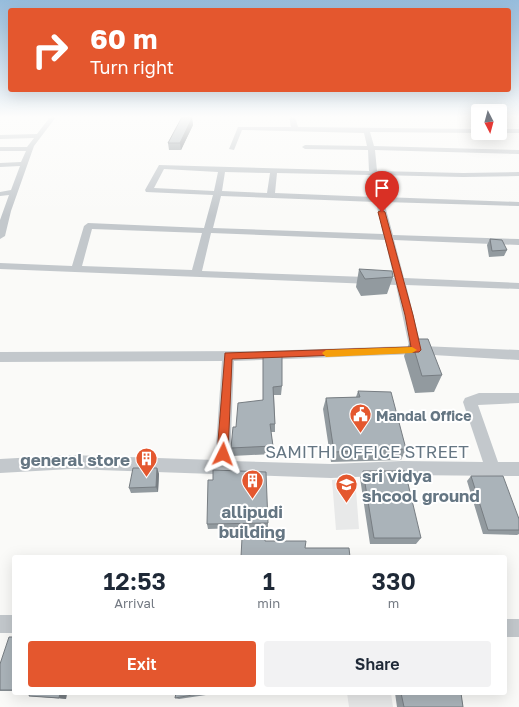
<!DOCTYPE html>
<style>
:root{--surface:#fff;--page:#f2f2f3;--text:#1f2937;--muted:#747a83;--accent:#e4572e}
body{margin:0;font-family:"Golos Text",sans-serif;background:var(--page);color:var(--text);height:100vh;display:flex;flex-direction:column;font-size:15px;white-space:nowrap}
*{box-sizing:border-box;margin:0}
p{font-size:13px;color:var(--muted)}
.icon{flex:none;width:22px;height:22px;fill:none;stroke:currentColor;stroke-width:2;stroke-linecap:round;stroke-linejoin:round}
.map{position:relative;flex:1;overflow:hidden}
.panel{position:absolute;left:12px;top:555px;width:495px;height:140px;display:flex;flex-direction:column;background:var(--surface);border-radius:4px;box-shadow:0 4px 16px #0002}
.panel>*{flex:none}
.hud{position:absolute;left:8px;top:8px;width:503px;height:84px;border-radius:4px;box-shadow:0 4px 16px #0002;background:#e4572e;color:#fff;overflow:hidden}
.needle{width:26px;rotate:174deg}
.controls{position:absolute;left:471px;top:104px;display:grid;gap:8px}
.controls a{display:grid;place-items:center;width:36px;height:36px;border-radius:4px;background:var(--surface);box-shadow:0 4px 16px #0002;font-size:20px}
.pin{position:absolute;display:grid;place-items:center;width:34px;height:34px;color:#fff;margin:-41px -17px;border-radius:50% 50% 50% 0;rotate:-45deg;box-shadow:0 0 4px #0007}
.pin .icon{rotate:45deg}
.me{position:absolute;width:44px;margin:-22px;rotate:3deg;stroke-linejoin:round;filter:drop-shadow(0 0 3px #0008)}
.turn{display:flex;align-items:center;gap:14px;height:84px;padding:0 16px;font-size:18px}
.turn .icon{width:52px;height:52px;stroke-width:2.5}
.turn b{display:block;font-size:28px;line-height:34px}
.eta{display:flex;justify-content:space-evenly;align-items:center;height:68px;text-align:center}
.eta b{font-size:24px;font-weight:600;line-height:28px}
.cta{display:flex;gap:8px;margin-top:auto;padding:8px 16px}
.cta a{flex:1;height:46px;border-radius:4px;background:var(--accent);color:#fff;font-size:16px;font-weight:600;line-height:46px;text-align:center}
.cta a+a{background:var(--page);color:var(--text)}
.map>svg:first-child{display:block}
</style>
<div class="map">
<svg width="519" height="707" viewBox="0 0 519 707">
<rect width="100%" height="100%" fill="#fafaf8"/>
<path fill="#e8e9e9" d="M 355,477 L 359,529 L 336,530 L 332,480 Z
M 347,693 L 391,693 L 393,707 L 349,707 Z"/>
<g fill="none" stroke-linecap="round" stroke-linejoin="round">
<path fill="#c3c8cc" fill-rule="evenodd" d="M 50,117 L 56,117 L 34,146 L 11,211 L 5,236 L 0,239 L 0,220 L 9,195 L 0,196 L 0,192 L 11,190 L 20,166 L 0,167 L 0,163 L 21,162 L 26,151 L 0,151 L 0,147 L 27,147 L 34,138 L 0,139 L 0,135 L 37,134 Z
M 289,117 L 295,117 L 298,127 L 478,129 L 478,133 L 370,132 L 374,146 L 519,150 L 519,154 L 375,150 L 377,171 L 463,173 L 519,172 L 519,176 L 463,177 L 377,175 L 383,197 L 519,202 L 519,206 L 384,202 L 393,235 L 519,239 L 519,245 L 394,240 L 404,278 L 519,283 L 519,289 L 406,285 L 421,346 L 519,350 L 519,360 L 416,354 L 234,361 L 230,461 L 331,464 L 402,461 L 483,462 L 463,402 L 465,398 L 479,393 L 519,393 L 519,403 L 478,405 L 498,462 L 519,462 L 519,476 L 402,475 L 331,478 L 71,469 L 0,473 L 0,459 L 71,455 L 215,460 L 222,361 L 0,362 L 0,352 L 263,351 L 409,346 L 396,285 L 0,269 L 0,263 L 72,266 L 84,226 L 88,223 L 204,228 L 213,195 L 146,192 L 145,190 L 159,165 L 369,171 L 368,150 L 305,149 L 302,147 L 305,145 L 367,146 L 364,133 L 242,130 L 234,150 L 229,149 L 238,127 L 291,127 ZM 164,169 L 218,172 L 214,191 L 154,188 ZM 225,172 L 270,173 L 267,193 L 222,191 ZM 277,173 L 370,175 L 374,197 L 275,193 ZM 221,196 L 376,202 L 383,234 L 213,228 ZM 92,229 L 202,233 L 192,270 L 82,266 ZM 211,233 L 385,240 L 394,278 L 202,271 Z
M 500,129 L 519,129 L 519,133 L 500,133 Z
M 0,615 L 14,615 L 14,633 L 0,633 Z
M 505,619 L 519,619 L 519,637 L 505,637 Z"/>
</g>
<path fill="#929a9f" d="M 192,118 L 193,125 L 181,150 L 169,150 L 168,143 Z
M 490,239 L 507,250 L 504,256 L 489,257 L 487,245 Z
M 359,269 L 393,277 L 387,294 L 361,296 L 356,287 Z
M 411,339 L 442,375 L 434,392 L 415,393 L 404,356 Z
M 263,352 L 282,386 L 281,395 L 274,395 L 275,424 L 275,432 L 271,432 L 273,446 L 273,454 L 232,456 L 231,448 L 236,427 L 263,400 Z
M 358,391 L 406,449 L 401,460 L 331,462 L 323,409 L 326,398 L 356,397 Z
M 157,468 L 159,474 L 158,492 L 131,493 L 129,488 Z
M 363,471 L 421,538 L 416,544 L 370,544 L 360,478 Z
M 471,476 L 519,519 L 519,534 L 517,535 L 483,534 L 467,481 Z
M 268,523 L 268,527 L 208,529 L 207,524 Z
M 14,637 L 14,691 L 0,691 L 0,664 Z
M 30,693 L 67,693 L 66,699 L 29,696 Z
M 206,693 L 206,695 L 179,699 L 175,698 Z
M 395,693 L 461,693 L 463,707 L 397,707 Z"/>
<path fill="#777d82" d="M 192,118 L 193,125 L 181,150 L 180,143 Z
M 157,468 L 159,474 L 158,492 L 156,487 Z
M 60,693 L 67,693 L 66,699 L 59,698 Z"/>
<path fill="#aab3b9" stroke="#777d82" d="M 182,117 L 192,118 L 180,143 L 168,143 Z
M 490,239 L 502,240 L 507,250 L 492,251 Z
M 359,269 L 392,271 L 393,277 L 365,279 Z
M 411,339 L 428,339 L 442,375 L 422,376 Z
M 263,352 L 282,352 L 282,386 L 273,387 L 275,424 L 270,424 L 273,446 L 231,448 L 233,427 L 236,427 L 238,403 L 263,400 Z
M 358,391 L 391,392 L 406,449 L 334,452 L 326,398 L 360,397 Z
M 133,468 L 157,468 L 156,487 L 129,488 Z
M 213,470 L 266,472 L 268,523 L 207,524 L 208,480 L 213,480 Z
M 363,471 L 405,471 L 421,538 L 374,538 Z
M 471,476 L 503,476 L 519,519 L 519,530 L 488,530 Z
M 265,536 L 265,541 L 306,541 L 305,548 L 349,548 L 350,557 L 241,557 L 242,538 Z
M 9,637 L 14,637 L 14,690 L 0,690 L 0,664 Z
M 30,693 L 60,693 L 59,698 L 29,696 Z
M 176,693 L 204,693 L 175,698 Z
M 401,693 L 461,693 L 463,707 L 404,707 Z"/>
<linearGradient id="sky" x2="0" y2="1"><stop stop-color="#96bcdc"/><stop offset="0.54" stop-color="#fdfdfc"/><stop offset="1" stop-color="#fdfdfc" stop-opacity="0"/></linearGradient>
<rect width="519" height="216" fill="url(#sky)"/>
<path fill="#e4572e" stroke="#94391e" d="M 382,210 L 385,212 L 413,315 L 421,350 L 419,352 L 232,359 L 228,454 L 226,457 L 223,459 L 219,457 L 217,454 L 225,353 L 411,347 L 405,315 L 378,212 Z"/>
<path fill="#f59e0b" d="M 412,347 L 417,350 L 412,353 L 326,357 L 322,353 L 326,350 Z"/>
<defs>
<symbol id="civic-pin" viewBox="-11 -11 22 30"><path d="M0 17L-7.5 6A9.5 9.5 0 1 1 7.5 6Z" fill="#e4572e" stroke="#fff"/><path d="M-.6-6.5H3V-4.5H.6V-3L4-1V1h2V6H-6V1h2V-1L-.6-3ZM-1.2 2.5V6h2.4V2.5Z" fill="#fff"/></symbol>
<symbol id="building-pin" viewBox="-11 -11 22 30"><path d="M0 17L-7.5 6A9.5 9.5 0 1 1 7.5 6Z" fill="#e4572e" stroke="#fff"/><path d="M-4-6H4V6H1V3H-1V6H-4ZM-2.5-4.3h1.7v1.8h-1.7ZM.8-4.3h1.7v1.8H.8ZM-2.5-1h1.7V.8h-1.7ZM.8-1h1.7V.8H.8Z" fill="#fff"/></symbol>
<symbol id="school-pin" viewBox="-11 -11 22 30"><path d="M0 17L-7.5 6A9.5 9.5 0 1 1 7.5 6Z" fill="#e4572e" stroke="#fff"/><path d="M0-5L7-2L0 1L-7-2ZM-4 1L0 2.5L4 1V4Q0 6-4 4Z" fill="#fff"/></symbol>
</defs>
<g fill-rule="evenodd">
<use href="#civic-pin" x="348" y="402" width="25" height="34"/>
<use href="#building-pin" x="134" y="446" width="25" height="34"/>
<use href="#building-pin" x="240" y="468" width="25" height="34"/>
<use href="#school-pin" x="334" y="472" width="25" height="34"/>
</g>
<g text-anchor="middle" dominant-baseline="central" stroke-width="4" stroke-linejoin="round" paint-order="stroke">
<g font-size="14" font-weight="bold" fill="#657683" stroke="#fff" text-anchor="start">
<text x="376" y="415">Mandal Office</text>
</g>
<g font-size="17" fill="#657683" stroke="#fff">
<text x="367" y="451">SAMITHI OFFICE STREET</text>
</g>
<g font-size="17" font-weight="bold" fill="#657683" stroke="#fff" text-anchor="end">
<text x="130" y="459">general store</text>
<text x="362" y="475" text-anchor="start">sri vidya<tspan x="362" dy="20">shcool ground</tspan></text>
<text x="252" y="511" text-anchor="middle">allipudi<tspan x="252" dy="20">building</tspan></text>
</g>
</g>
</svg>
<div class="controls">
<a><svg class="needle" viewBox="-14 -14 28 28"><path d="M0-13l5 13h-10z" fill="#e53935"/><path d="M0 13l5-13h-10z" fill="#747a83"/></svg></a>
</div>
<div class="pin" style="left:382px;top:212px;background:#d93025"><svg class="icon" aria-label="arrive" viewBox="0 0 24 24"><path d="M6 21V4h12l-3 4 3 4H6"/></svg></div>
<svg class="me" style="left:223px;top:454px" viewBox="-20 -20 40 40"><path d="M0-17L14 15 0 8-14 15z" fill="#e4572e" stroke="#fff" stroke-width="4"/></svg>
<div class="hud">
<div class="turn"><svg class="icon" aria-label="right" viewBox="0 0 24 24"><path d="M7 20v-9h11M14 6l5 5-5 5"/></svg><div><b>60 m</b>Turn right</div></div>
</div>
<section class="panel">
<div class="eta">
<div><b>12:53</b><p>Arrival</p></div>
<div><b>1</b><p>min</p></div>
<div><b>330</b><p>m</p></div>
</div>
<div class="cta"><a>Exit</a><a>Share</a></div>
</section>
</div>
